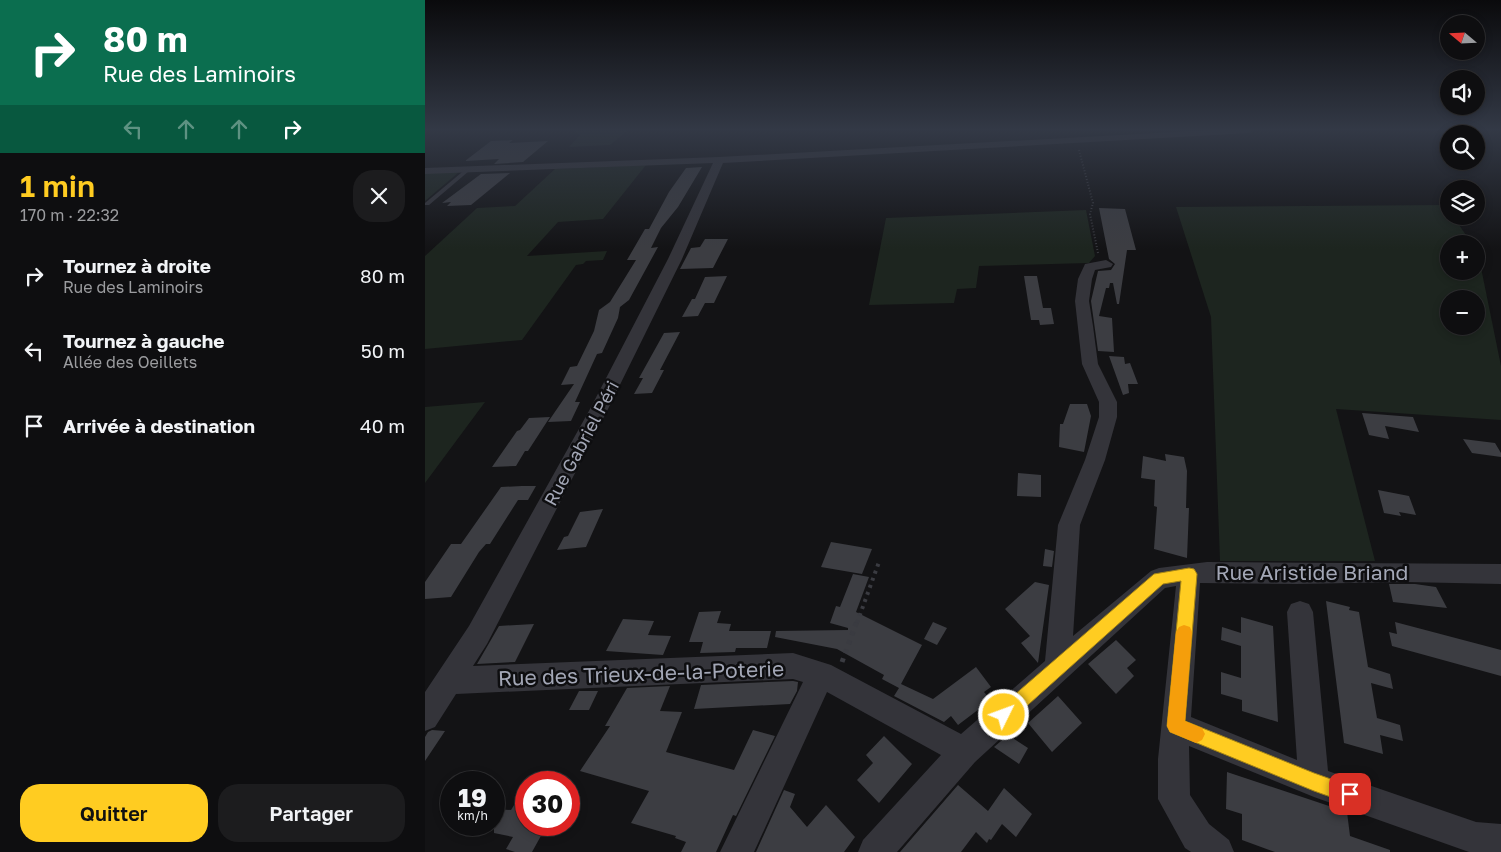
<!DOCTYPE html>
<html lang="fr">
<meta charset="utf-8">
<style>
:root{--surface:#0e0e10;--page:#1c1c1e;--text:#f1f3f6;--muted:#9b9c9f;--line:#2e2e30;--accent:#ffcc21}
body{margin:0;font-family:"Golos Text",sans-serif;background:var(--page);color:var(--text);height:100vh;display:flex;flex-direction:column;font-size:19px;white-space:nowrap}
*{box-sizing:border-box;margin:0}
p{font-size:16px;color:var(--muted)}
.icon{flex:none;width:28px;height:28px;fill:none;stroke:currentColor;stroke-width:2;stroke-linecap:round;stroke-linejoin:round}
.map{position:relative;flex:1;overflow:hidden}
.sheet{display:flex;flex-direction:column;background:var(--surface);width:425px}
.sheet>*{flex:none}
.hud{background:#0b6e4f;color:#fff;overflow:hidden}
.needle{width:32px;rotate:289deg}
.buttons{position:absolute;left:1015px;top:15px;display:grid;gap:10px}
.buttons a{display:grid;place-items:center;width:45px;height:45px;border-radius:50%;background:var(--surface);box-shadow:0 2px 8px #0003,0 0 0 1px var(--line);font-size:25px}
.speed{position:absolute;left:15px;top:771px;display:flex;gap:10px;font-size:25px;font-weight:700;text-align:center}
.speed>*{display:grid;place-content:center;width:65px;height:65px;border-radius:50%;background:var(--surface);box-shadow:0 2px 8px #0003,0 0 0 1px var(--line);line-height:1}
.speed small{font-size:12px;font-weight:400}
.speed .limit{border:8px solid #d22;background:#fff;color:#111}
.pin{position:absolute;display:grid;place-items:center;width:42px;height:42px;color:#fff;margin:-21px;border-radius:10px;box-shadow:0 2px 8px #0006}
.me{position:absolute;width:55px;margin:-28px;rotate:48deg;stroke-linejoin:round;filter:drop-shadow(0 0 4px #0008)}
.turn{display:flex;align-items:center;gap:18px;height:105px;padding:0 20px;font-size:22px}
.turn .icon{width:65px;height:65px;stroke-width:2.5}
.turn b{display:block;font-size:35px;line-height:42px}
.lanes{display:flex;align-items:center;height:48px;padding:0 20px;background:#0003;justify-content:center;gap:25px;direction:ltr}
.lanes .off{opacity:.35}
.round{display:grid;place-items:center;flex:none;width:52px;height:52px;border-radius:20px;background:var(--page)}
.headline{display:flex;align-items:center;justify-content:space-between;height:85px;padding:0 20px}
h1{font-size:30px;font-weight:600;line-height:38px;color:var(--accent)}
.primary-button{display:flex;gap:10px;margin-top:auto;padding:10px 20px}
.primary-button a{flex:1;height:58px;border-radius:20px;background:var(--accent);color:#111;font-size:20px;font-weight:600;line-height:58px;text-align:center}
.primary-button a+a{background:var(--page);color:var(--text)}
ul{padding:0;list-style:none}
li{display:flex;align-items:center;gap:15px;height:75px;padding:0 20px}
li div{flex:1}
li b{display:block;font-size:19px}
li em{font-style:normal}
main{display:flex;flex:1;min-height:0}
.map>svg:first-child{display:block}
</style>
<main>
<section class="sheet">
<div class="hud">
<div class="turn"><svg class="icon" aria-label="right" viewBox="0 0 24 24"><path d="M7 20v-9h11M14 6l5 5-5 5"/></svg><div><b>80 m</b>Rue des Laminoirs</div></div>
<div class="lanes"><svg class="icon off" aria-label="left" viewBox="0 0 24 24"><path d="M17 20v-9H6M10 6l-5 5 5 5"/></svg><svg class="icon off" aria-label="ahead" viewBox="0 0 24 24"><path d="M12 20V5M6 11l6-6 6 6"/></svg><svg class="icon off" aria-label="ahead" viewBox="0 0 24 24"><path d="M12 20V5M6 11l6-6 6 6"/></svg><svg class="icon" aria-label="right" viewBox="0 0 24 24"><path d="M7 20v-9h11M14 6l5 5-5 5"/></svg></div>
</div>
<div class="headline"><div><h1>1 min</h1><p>170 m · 22:32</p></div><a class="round"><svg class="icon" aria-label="close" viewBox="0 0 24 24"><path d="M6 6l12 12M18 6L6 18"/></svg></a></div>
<ul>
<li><svg class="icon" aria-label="right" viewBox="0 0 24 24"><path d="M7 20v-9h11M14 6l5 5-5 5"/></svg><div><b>Tournez à droite</b><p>Rue des Laminoirs</p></div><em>80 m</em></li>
<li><svg class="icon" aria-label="left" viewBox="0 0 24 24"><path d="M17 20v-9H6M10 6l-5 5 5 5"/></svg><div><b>Tournez à gauche</b><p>Allée des Oeillets</p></div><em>50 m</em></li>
<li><svg class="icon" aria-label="arrive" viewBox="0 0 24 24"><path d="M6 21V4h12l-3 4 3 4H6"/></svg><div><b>Arrivée à destination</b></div><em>40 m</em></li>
</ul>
<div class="primary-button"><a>Quitter</a><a>Partager</a></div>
</section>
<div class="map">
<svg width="1076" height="852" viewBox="0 0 1076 852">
<rect width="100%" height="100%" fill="#131315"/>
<path fill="#1d251f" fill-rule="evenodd" d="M 146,130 L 203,130 L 185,145 L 144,147 L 155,135 Z
M 221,165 L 178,219 L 133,222 L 102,256 L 182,251 L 178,260 L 161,261 L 158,264 L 151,265 L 97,340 L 0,349 L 0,256 L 52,208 L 90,206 L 130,169 Z
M 34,172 L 0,201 L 0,173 Z
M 1020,205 L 1024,210 L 1024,216 L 1028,216 L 1047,244 L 1024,244 L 1024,271 L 1051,271 L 1051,250 L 1053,253 L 1076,366 L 1076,420 L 911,409 L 950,561 L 795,561 L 786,317 L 751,207 ZM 1024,299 L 1051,299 L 1051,326 L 1024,326 Z
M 661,210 L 670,256 L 664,263 L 554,266 L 551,288 L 532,289 L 529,303 L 444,305 L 461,218 Z
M 60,402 L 0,483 L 0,407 Z"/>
<path fill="#3c3d42" d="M 88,140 L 84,143 L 123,141 L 98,162 L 69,164 L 74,159 L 40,161 L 66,141 Z
M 277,167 L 253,207 L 236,228 L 226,248 L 233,247 L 204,300 L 195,307 L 193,318 L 177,353 L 172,354 L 150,402 L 155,402 L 146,421 L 123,422 L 149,384 L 136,385 L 145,367 L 152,366 L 169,331 L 174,310 L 185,302 L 211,260 L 202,260 L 220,229 L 224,229 L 244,192 L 261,168 Z
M 85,173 L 46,205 L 22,206 L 26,202 L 17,203 L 56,174 Z
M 674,208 L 700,209 L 711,250 L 702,250 L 694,304 L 692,304 L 688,283 L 685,283 L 684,288 L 681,288 L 674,316 L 687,318 L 689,352 L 673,351 L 666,301 L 673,271 L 686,270 L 690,264 L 684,259 Z
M 280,239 L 303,239 L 288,268 L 255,269 L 266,248 L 275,247 Z
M 302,276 L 289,303 L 280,303 L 273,316 L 257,317 L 267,299 L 270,299 L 280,277 Z
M 599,276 L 612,276 L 618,308 L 626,308 L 629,324 L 615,325 L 614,320 L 606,320 Z
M 255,332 L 235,370 L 239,370 L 227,393 L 209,394 L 218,378 L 214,378 L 239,333 Z
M 684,356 L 699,357 L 700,364 L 705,363 L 713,384 L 703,384 L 704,393 L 698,395 Z
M 645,404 L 662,404 L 666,416 L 659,452 L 634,447 L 635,424 L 638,424 Z
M 937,413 L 988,417 L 994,432 L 960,426 L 964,439 L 944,435 Z
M 125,417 L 103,451 L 100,451 L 91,466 L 67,467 L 92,431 L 95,430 L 104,418 Z
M 1038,439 L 1070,443 L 1076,453 L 1076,457 L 1047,453 Z
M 740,454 L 759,457 L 762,471 L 761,508 L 764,508 L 762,558 L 729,549 L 732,507 L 729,506 L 730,480 L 716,478 L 718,456 L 741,461 Z
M 593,473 L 616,475 L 616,497 L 592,496 Z
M 97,486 L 111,486 L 103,500 L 93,500 L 65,544 L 61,544 L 54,552 L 26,597 L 0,599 L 0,582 L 26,544 L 36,544 L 76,487 Z
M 953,490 L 984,496 L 991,515 L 974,512 L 976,516 L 959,513 Z
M 178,509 L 161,547 L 132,550 L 139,537 L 143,536 L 155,512 Z
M 406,542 L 447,549 L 437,574 L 396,567 Z
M 620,549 L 629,551 L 627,567 L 618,566 Z
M 428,574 L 444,577 L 431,612 L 497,645 L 476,684 L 508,699 L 551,667 L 566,687 L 559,692 L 566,700 L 533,725 L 526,716 L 519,722 L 469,696 L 474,688 L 457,679 L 459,675 L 412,649 L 350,637 L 351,631 L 423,630 L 423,628 L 405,623 L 411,606 L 415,607 Z
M 610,582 L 624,585 L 613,663 L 596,643 L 605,636 L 580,609 Z
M 964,584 L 990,584 L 1011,587 L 1022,608 L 968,602 Z
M 901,601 L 925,607 L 924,610 L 934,612 L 943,667 L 965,674 L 968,689 L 946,683 L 952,718 L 975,725 L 978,741 L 955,735 L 958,754 L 919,743 Z
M 296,611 L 292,623 L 306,624 L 304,631 L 346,631 L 342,648 L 311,648 L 310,652 L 275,653 L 278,642 L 264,642 L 274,612 Z
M 816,617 L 848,626 L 853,722 L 817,711 L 817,700 L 796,694 L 796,672 L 816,678 L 816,646 L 796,640 L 797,627 L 816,633 Z
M 198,619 L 229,621 L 223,635 L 246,636 L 238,655 L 181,651 Z
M 508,622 L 522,628 L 512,645 L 499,639 Z
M 970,622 L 1076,650 L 1076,676 L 967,646 L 964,632 L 972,634 Z
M 109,624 L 90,662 L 52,664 L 74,626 Z
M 691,640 L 711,660 L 702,668 L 709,676 L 691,694 L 663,664 Z
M 368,681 L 373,682 L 372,691 L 365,704 L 269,709 L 276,685 Z
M 245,686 L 235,711 L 257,712 L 241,752 L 309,770 L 328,730 L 350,736 L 311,816 L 308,815 L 291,852 L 256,852 L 261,842 L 250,838 L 251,836 L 206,823 L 224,791 L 155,771 L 185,726 L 180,726 L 202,688 Z
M 154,691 L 173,691 L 164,710 L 144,710 Z
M 633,696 L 657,723 L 627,752 L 603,723 Z
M 7,730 L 20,731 L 0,761 L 0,737 L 3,732 Z
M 583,735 L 603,748 L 594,764 L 569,747 Z
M 459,736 L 487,764 L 454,803 L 432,780 L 448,763 L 441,755 Z
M 802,772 L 922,812 L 925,836 L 965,850 L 965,852 L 850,852 L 817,840 L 817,814 L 801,809 Z
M 533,785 L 563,811 L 579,788 L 607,814 L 591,837 L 577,824 L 566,840 L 564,839 L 562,843 L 551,832 L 536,852 L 475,852 Z
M 101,786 L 101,825 L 122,825 L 107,852 L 90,852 L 81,849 L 88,837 L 69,833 L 69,809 L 86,810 Z
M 359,790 L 370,794 L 365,807 L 382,827 L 401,805 L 430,837 L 419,852 L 331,852 Z"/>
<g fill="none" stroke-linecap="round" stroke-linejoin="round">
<path stroke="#3a3b41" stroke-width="2" stroke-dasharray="1 2" stroke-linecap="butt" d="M 654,150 L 668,203 L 665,214 L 673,253"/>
<path stroke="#3a3b41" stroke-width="4" stroke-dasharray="3 4.5" stroke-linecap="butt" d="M 432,623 L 454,562"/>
<path stroke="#3a3b41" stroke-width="5" stroke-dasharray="4 5.5" stroke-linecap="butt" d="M 417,662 L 432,621"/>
<path fill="#34343a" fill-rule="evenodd" d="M 42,168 L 44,169 L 44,171 L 4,205 L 0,205 L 0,203 Z"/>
<path fill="#34343a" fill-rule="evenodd" d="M 786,130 L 828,130 L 824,133 L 298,163 L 257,259 L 183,409 L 62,644 L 48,666 L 368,653 L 406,665 L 536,734 L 620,661 L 633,525 L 660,460 L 674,417 L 674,402 L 657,364 L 650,301 L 653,279 L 660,264 L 681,260 L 688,264 L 686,267 L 670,270 L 667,279 L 664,301 L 668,326 L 673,364 L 692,402 L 692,417 L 680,460 L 655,525 L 648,636 L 726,571 L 734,568 L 782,562 L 1076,564 L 1076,584 L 982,582 L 871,584 L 775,583 L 766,717 L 872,760 L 862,612 L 866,604 L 875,601 L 884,604 L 888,612 L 903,771 L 1051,822 L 1076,824 L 1076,852 L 1044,852 L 889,797 L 764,746 L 765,795 L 784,824 L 804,840 L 809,852 L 766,852 L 760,848 L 733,799 L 733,759 L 751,586 L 740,588 L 550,762 L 472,852 L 433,852 L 438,840 L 516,755 L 402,692 L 329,852 L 295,852 L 378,682 L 368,679 L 31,694 L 10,727 L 0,731 L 0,692 L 44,626 L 165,409 L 243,259 L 288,163 L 0,174 L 0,168 L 294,157 Z"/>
</g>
<linearGradient id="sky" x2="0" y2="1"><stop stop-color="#0a0a0c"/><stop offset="0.52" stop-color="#333946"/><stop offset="1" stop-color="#333946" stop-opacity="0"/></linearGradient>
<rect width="1076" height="249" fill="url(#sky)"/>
<path fill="#ffcc21" stroke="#a68515" d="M 764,568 L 769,569 L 772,574 L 760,721 L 889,773 L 931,788 L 934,794 L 931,801 L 925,804 L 889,791 L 745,732 L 742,726 L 756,581 L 738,584 L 585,721 L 579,723 L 573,721 L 571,715 L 573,709 L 729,574 Z"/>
<path fill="#f59e0b" d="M 759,625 L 765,627 L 767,632 L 760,721 L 777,728 L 780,734 L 777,740 L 771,743 L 745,732 L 742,726 L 751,632 L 754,627 Z"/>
<g text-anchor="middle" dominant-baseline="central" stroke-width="5" stroke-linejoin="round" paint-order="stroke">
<g font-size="18" fill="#a3a7b6" stroke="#0e0e10">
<text transform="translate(156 443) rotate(-62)">Rue Gabriel Péri</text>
</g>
<g font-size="21" fill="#a3a7b6" stroke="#0e0e10">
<text x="887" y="572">Rue Aristide Briand</text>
<text transform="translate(216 673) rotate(-2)">Rue des Trieux-de-la-Poterie</text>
</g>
</g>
</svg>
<div class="buttons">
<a><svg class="needle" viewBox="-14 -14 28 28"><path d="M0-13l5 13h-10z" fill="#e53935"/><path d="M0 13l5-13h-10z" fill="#9b9c9f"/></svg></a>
<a><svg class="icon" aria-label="sound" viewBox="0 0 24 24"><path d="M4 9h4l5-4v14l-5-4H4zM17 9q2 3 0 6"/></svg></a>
<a><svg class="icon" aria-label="search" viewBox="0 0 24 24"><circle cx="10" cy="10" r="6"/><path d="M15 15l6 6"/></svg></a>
<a><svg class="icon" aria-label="layers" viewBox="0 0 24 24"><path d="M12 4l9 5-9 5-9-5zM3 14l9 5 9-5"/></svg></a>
<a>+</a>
<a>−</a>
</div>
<div class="speed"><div>19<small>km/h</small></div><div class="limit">30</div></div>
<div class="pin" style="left:925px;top:794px;background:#d93025"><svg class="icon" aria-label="arrive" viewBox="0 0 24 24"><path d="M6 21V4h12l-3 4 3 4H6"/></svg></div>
<svg class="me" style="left:579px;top:715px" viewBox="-20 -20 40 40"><circle r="17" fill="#ffcc21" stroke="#fff" stroke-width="3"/><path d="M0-11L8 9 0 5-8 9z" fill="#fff"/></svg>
</div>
</main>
